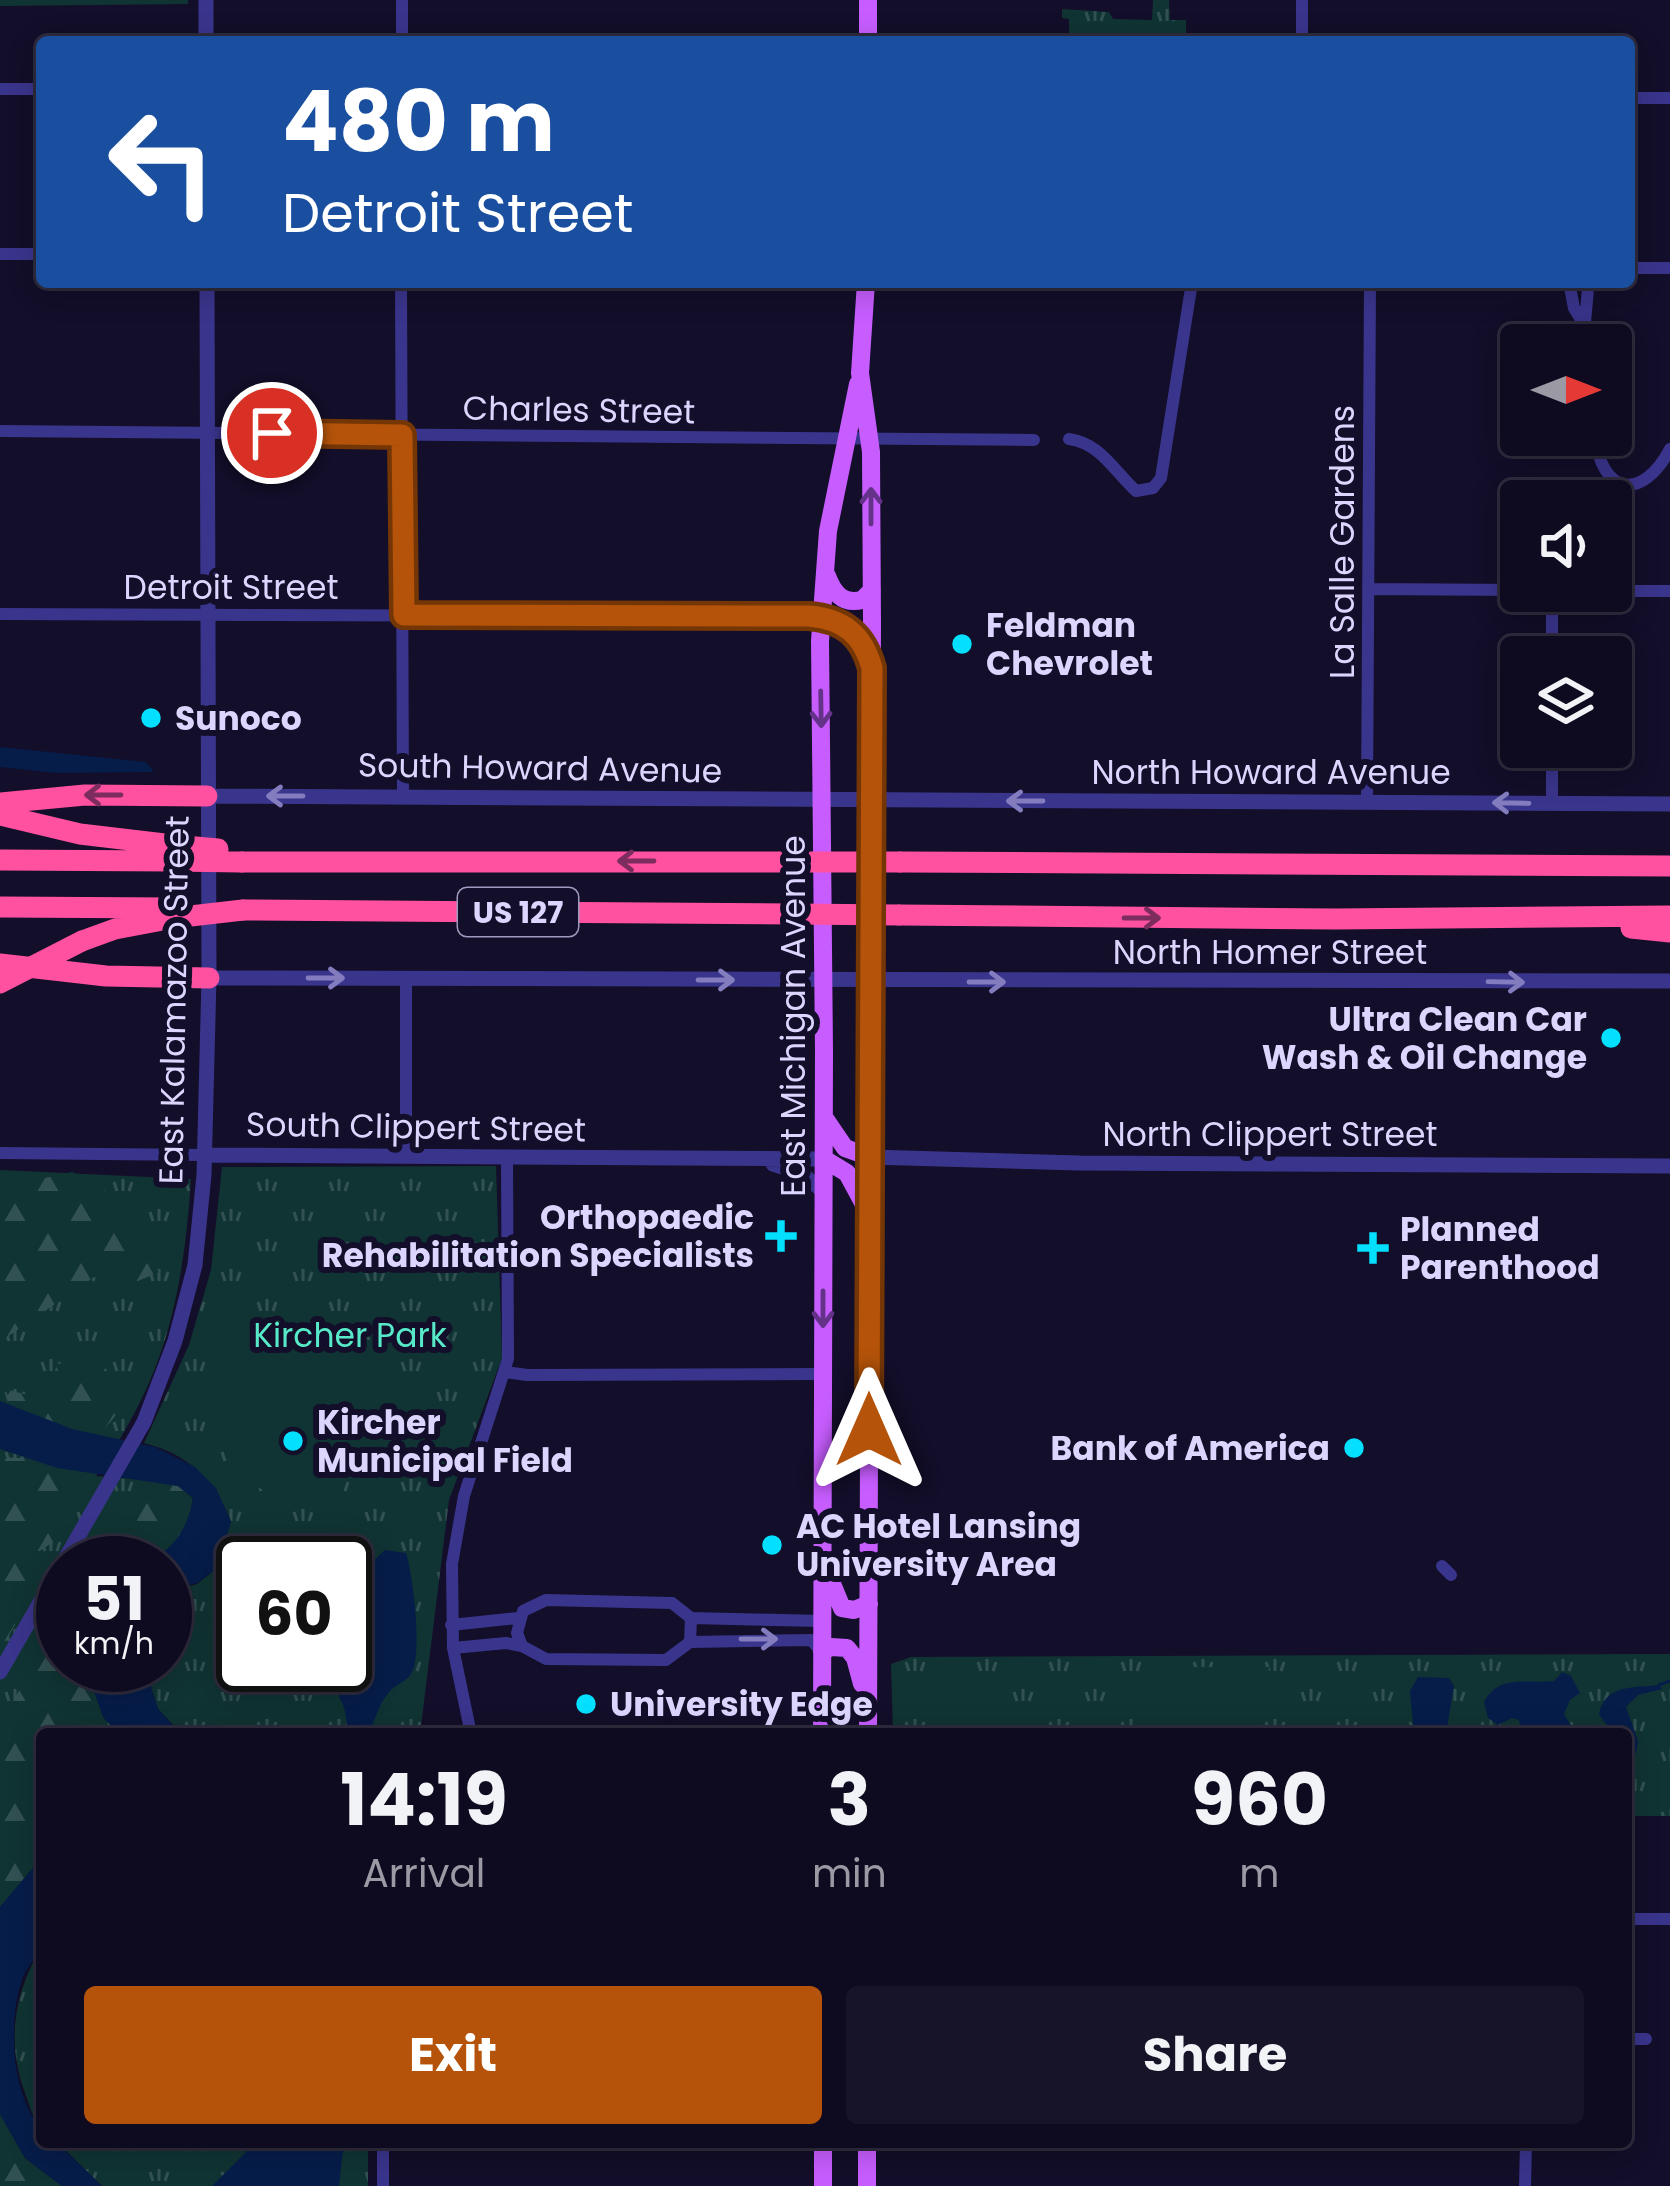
<!DOCTYPE html>
<style>
:root{--surface:#0e0a1f;--page:#171328;--text:#f1f3f6;--muted:#9b9aa4;--line:#2e2b3d;--accent:#b45309}
body{margin:0;font-family:Poppins,sans-serif;background:var(--page);color:var(--text);height:100vh;display:flex;flex-direction:column;font-size:45px;white-space:nowrap}
*{box-sizing:border-box;margin:0}
p{font-size:39px;color:var(--muted)}
.icon{flex:none;width:66px;height:66px;fill:none;stroke:currentColor;stroke-width:2;stroke-linecap:round;stroke-linejoin:round}
.map{position:relative;flex:1;overflow:hidden}
.details{position:absolute;left:36px;top:1728px;width:1596px;height:420px;display:flex;flex-direction:column;background:var(--surface);border-radius:12px;box-shadow:0 6px 30px #0003,0 0 0 3px var(--line)}
.details>*{flex:none}
.top-card{position:absolute;left:36px;top:36px;width:1599px;height:252px;border-radius:12px;box-shadow:0 6px 30px #0003,0 0 0 3px var(--line);background:#1a4fa0;color:#fff;overflow:hidden}
.needle{width:78px;rotate:90deg}
.tools{position:absolute;left:1500px;top:324px;display:grid;gap:24px}
.tools a{display:grid;place-items:center;width:132px;height:132px;border-radius:12px;background:var(--surface);box-shadow:0 6px 30px #0003,0 0 0 3px var(--line);font-size:60px}
.speed{position:absolute;left:36px;top:1536px;display:flex;gap:24px;font-size:60px;font-weight:700;text-align:center}
.speed>*{display:grid;place-content:center;width:156px;height:156px;border-radius:50%;background:var(--surface);box-shadow:0 6px 30px #0003,0 0 0 3px var(--line);line-height:1}
.speed small{font-size:30px;font-weight:400}
.speed .limit{border:6px solid #111;border-radius:18px;background:#fff;color:#111}
.pin{position:absolute;display:grid;place-items:center;width:102px;height:102px;color:#fff;margin:-51px;border:6px solid #fff;border-radius:50%;box-shadow:0 3px 12px #0007}
.me{position:absolute;width:132px;margin:-66px;rotate:0deg;stroke-linejoin:round;filter:drop-shadow(0 0 9px #0008)}
.turn{display:flex;align-items:center;gap:42px;height:252px;padding:0 48px;font-size:54px}
.turn .icon{width:156px;height:156px;stroke-width:2.5}
.turn b{display:block;font-size:84px;line-height:102px}
.eta{display:flex;justify-content:space-evenly;align-items:center;height:204px;text-align:center}
.eta b{font-size:72px;font-weight:700;line-height:84px}
.action{display:flex;gap:24px;margin-top:auto;padding:24px 48px}
.action a{flex:1;height:138px;border-radius:12px;background:var(--accent);color:#fff;font-size:48px;font-weight:700;line-height:138px;text-align:center}
.action a+a{background:var(--page);color:var(--text)}
.map>svg:first-child{display:block}
</style>
<div class="map">
<svg width="1670" height="2186" viewBox="0 0 1670 2186">
<defs>
<pattern id="grass-tufts" width="24" height="20" patternUnits="userSpaceOnUse" patternTransform="scale(3)"><rect width="24" height="20" fill="#103433"/><path d="M3 7l-1-3M5 7V3M7 7l1-3M15 17l-1-3M17 17v-4M19 17l1-3" fill="none" stroke="#325152"/></pattern>
<pattern id="forest-firs" width="22" height="20" patternUnits="userSpaceOnUse" patternTransform="scale(3)"><rect width="22" height="20" fill="#103433"/><path d="M5 1l3.5 6h-7zM16 11l3.5 6h-7z" fill="#325152"/></pattern>
</defs>
<rect width="100%" height="100%" fill="#130e29"/>
<path fill="url(#grass-tufts)" fill-rule="evenodd" d="M 0,0 L 188,0 L 188,4 L 0,6 Z
M 1153,0 L 1169,0 L 1170,20 L 1186,20 L 1186,42 L 1069,42 L 1069,19 L 1062,18 L 1062,9 L 1109,12 L 1113,19 L 1152,20 Z
M 496,1166 L 502,1358 L 449,1500 L 420,1734 L 182,1734 L 158,1709 L 144,1665 L 165,1665 L 165,1592 L 197,1584 L 216,1569 L 231,1521 C 213,1479 190,1455 144,1443 L 189,1345 L 211,1270 L 222,1167 ZM 243,1563 L 345,1563 L 345,1665 L 243,1665 Z
M 0,1170 L 191,1179 C 186,1256 175,1334 139,1404 C 127,1429 111,1453 96,1476 L 141,1479 L 146,1563 L 63,1563 L 63,1665 L 85,1665 L 103,1717 L 119,1734 L 42,1734 L 42,1857 L 0,1907 Z
M 1670,1654 L 1670,1816 L 1626,1816 L 1626,1734 L 893,1734 L 891,1664 L 911,1657 Z
M 42,1946 L 42,2128 C 32,2118 30,2106 25,2093 C 6,2041 14,1993 42,1946 Z
M 57,2142 L 368,2142 L 368,2186 L 102,2186 Z"/>
<path fill="url(#forest-firs)" d="M 72,1172 L 99,1182 L 159,1272 L 126,1286 L 94,1277 L 0,1342 L 0,1188 Z
M 99,1358 L 127,1402 L 90,1446 L 17,1417 L 5,1389 L 47,1400 L 57,1364 Z
M 0,1457 L 74,1461 L 82,1493 L 64,1535 L 32,1556 L 40,1579 L 0,1652 Z
M 141,1479 L 178,1486 L 193,1498 C 184,1556 155,1563 103,1563 L 111,1526 Z
M 63,1613 L 63,1665 L 85,1665 L 103,1717 L 119,1734 L 42,1734 L 42,1857 L 0,1907 L 0,1724 Z
M 0,2114 L 25,2158 L 62,2186 L 0,2186 Z"/>
<path fill="#103433" d="M 226,1314 L 391,1344 L 400,1365 L 329,1520 L 238,1478 L 203,1404 Z
M 1153,1667 L 1269,1667 L 1266,1700 L 1254,1734 L 1134,1734 L 1137,1672 Z
M 938,1682 L 1005,1682 L 1005,1734 L 938,1734 Z"/>
<path fill="#061d4a" d="M 0,747 L 146,762 L 154,772 L 56,773 L 0,767 Z
M 0,1401 L 72,1429 L 155,1447 L 195,1467 L 216,1488 L 231,1522 L 216,1569 L 197,1583 L 165,1591 L 165,1563 L 146,1563 C 173,1550 188,1529 193,1498 L 178,1486 L 57,1468 L 0,1449 Z
M 385,1550 L 406,1553 C 413,1574 423,1656 411,1674 C 407,1681 395,1685 389,1692 C 379,1704 375,1719 369,1734 L 346,1734 C 350,1702 333,1685 309,1665 L 345,1665 L 345,1588 Z
M 85,1665 L 144,1665 L 158,1709 L 181,1734 L 119,1734 L 103,1717 Z
M 1562,1672 L 1571,1676 L 1580,1693 L 1570,1700 L 1564,1714 L 1576,1734 L 1522,1734 L 1519,1720 L 1512,1718 L 1498,1725 L 1488,1718 L 1484,1702 C 1499,1674 1526,1684 1554,1681 Z
M 1418,1677 L 1449,1678 L 1454,1686 L 1446,1734 L 1414,1734 L 1410,1691 Z
M 1659,1685 L 1662,1689 L 1638,1695 L 1626,1707 L 1638,1741 L 1636,1753 L 1626,1757 L 1626,1734 L 1614,1734 L 1599,1715 C 1604,1684 1633,1688 1659,1685 Z
M 42,1857 C 42,1884 47,1916 42,1942 C 40,1954 29,1964 24,1975 C 7,2015 10,2096 42,2128 L 42,2142 L 56,2142 L 102,2186 L 62,2186 L 25,2158 L 0,2114 L 0,1907 Z
M 256,2142 L 344,2142 L 339,2186 L 212,2186 Z"/>
<g fill="none" stroke-linecap="round" stroke-linejoin="round">
<path stroke="#061d4a" stroke-width="3" d="M 221,1551 L 233,1561
M 1659,1685 L 1670,1681"/>
<path stroke="#3a358c" stroke-width="12" d="M 402,0 L 402,42
M 1302,0 L 1302,42
M 0,89 L 42,89
M 1629,98 L 1670,98
M 0,254 L 42,254
M 1629,268 L 1670,268
M 401,282 L 403,796
M 1569,282 L 1574,308 L 1582,321
M 1585,345 C 1583,323 1588,304 1588,282
M 0,431 L 1034,440
M 1595,435 C 1601,495 1642,502 1670,449
M 1069,439 C 1100,443 1114,471 1136,491 L 1153,488 L 1161,478 L 1192,282
M 1368,589 L 1521,590
M 1611,591 L 1670,591
M 0,614 L 821,617
M 1552,657 L 1552,591
M 1367,803 L 1370,282
M 1552,804 L 1552,747
M 406,978 L 406,1157
M 0,1153 L 205,1155
M 505,1372 L 527,1375 L 823,1374
M 1442,1566 L 1451,1575
M 546,1600 L 672,1603 L 691,1618 L 690,1642 L 666,1660 L 546,1659 L 522,1646 L 517,1633 L 523,1611 Z
M 691,1618 L 822,1621
M 451,1625 L 518,1618
M 690,1642 L 811,1640 L 821,1651
M 453,1648 L 506,1643 L 522,1646
M 471,1734 L 453,1648 L 452,1564 L 464,1496 L 508,1359 L 507,1158
M 1626,1919 L 1670,1919
M 1626,2039 L 1646,2039
M 383,2142 L 383,2186
M 1622,2143 L 1622,2142
M 1525,2186 L 1526,2142"/>
<path stroke="#3a358c" stroke-width="15" d="M 206,0 L 206,42
M 207,796 L 1670,804
M 209,978 L 1670,981
M 205,1155 L 824,1159
M 870,1157 L 1080,1163 L 1670,1166
M 773,1164 L 801,1173 L 824,1192
M 0,1672 L 144,1422 L 175,1341 L 195,1265 L 204,1175 L 209,978 L 207,282"/>
<path stroke="#c75dff" stroke-width="18" d="M 868,42 L 868,0
M 866,282 L 860,373 L 871,452 L 872,623 L 868,1734
M 827,576 C 833,592 842,605 862,600 L 872,590
M 821,617 L 853,632 L 869,659
M 826,1120 L 845,1148 L 870,1157
M 824,1159 L 847,1173 L 867,1210
M 828,1574 L 842,1608 L 854,1610 L 869,1604
M 822,1652 L 831,1647 L 847,1648 L 855,1658 L 862,1684
M 822,1734 L 824,1051 L 820,641 L 828,531 L 858,384
M 823,2186 L 823,2142
M 867,2186 L 867,2142"/>
<path stroke="#ff51a0" stroke-width="21" d="M 0,803 L 85,795 L 207,796
M 0,815 L 80,834 L 173,845
M 0,860 L 172,861
M 242,862 L 795,862
M 900,862 L 1670,866
M 0,907 L 173,908
M 243,910 L 794,914
M 899,915 L 1336,919 L 1670,916
M 1631,928 L 1670,932
M 82,941 L 115,929 L 168,919
M 0,964 L 106,976 L 209,978"/>
<path stroke="#ff51a0" stroke-width="21" d="M 173,845 L 218,849
M 172,861 L 242,862
M 795,862 L 900,862
M 794,914 L 899,915
M 173,918 L 243,910
M 0,983 L 82,941"/>
</g>
<defs><path id="oneway-shaft" d="M-6 0H5M1.5-3L5.5 0L1.5 3" fill="none" stroke-width="1.6" stroke-linecap="round" stroke-linejoin="round" transform="scale(3)"/></defs>
<g stroke="#643289">
<use href="#oneway-shaft" transform="translate(871 506) rotate(-90)"/>
<use href="#oneway-shaft" transform="translate(821 709) rotate(89)"/>
<use href="#oneway-shaft" transform="translate(823 1309) rotate(90)"/>
</g>
<g stroke="#7d2c5f">
<use href="#oneway-shaft" transform="translate(103 795) rotate(180)"/>
<use href="#oneway-shaft" transform="translate(636 861) rotate(-180)"/>
<use href="#oneway-shaft" transform="translate(1142 918)"/>
</g>
<g stroke="#837dc0">
<use href="#oneway-shaft" transform="translate(285 796) rotate(180)"/>
<use href="#oneway-shaft" transform="translate(1025 801) rotate(-180)"/>
<use href="#oneway-shaft" transform="translate(1511 803) rotate(-179)"/>
<use href="#oneway-shaft" transform="translate(326 978)"/>
<use href="#oneway-shaft" transform="translate(716 980)"/>
<use href="#oneway-shaft" transform="translate(987 982)"/>
<use href="#oneway-shaft" transform="translate(1506 982) rotate(1)"/>
<use href="#oneway-shaft" transform="translate(759 1639)"/>
</g>
<g fill="none" stroke-linecap="round" stroke-linejoin="round">
<defs>
<path id="route" d="M 272,433 L 402,435 L 404,615 L 809,616 C 844,619 863,635 872,668 L 869,1430"/>
</defs>
<use href="#route" stroke="#753606" stroke-width="30"/>
<use href="#route" stroke="#b45309" stroke-width="21"/>
</g>
<g fill="#02dfff" stroke="#130e29" stroke-width="4.5">
<circle cx="962" cy="644" r="12"/>
<circle cx="151" cy="718" r="12"/>
<circle cx="1611" cy="1038" r="12"/>
<path d="M775 1218h12v12h12v12h-12v12h-12v-12h-12v-12h12z"/>
<path d="M1367 1230h12v12h12v12h-12v12h-12v-12h-12v-12h12z"/>
<circle cx="293" cy="1441" r="12"/>
<circle cx="1354" cy="1448" r="12"/>
<circle cx="772" cy="1545" r="12"/>
<circle cx="586" cy="1704" r="12"/>
</g>
<g text-anchor="middle" dominant-baseline="central" stroke-width="12" stroke-linejoin="round" paint-order="stroke">
<rect fill="#130e29" stroke="#a09abf" stroke-width="3" x="458" y="888" width="120" height="48" rx="9"/>
<g font-size="30" font-weight="bold" fill="#dcd6ff">
<text x="518" y="912">US 127</text>
</g>
<g font-size="33" fill="#dcd6ff" stroke="#130e29">
<text transform="translate(579 410) rotate(1)">Charles Street</text>
<text transform="translate(1342 542) rotate(-90)">La Salle Gardens</text>
<text x="231" y="587">Detroit Street</text>
<text transform="translate(540 768) rotate(1)">South Howard Avenue</text>
<text x="1271" y="772">North Howard Avenue</text>
<text x="1270" y="952">North Homer Street</text>
<text transform="translate(174 1000) rotate(-89)">East Kalamazoo Street</text>
<text transform="translate(793 1016) rotate(-90)">East Michigan Avenue</text>
<text transform="translate(416 1127) rotate(1)">South Clippert Street</text>
<text x="1270" y="1134">North Clippert Street</text>
</g>
<g font-size="33" font-weight="bold" fill="#dcd6ff" stroke="#130e29" text-anchor="start">
<text x="986" y="625">Feldman<tspan x="986" dy="38">Chevrolet</tspan></text>
<text x="175" y="718">Sunoco</text>
<text x="1587" y="1019" text-anchor="end">Ultra Clean Car<tspan x="1587" dy="38">Wash &amp; Oil Change</tspan></text>
<text x="754" y="1217" text-anchor="end">Orthopaedic<tspan x="754" dy="38">Rehabilitation Specialists</tspan></text>
<text x="1400" y="1229">Planned<tspan x="1400" dy="38">Parenthood</tspan></text>
<text x="317" y="1422">Kircher<tspan x="317" dy="38">Municipal Field</tspan></text>
<text x="1330" y="1448" text-anchor="end">Bank of America</text>
<text x="796" y="1526">AC Hotel Lansing<tspan x="796" dy="38">University Area</tspan></text>
<text x="610" y="1704">University Edge</text>
</g>
<g font-size="33" fill="#57eac9" stroke="#130e29">
<text x="350" y="1335">Kircher Park</text>
</g>
</g>
</svg>
<div class="tools">
<a><svg class="needle" viewBox="-14 -14 28 28"><path d="M0-13l5 13h-10z" fill="#e53935"/><path d="M0 13l5-13h-10z" fill="#9b9aa4"/></svg></a>
<a><svg class="icon" aria-label="sound" viewBox="0 0 24 24"><path d="M4 9h4l5-4v14l-5-4H4zM17 9q2 3 0 6"/></svg></a>
<a><svg class="icon" aria-label="layers" viewBox="0 0 24 24"><path d="M12 4l9 5-9 5-9-5zM3 14l9 5 9-5"/></svg></a>
</div>
<div class="speed"><div>51<small>km/h</small></div><div class="limit">60</div></div>
<div class="pin" style="left:272px;top:433px;background:#d93025"><svg class="icon" aria-label="arrive" viewBox="0 0 24 24"><path d="M6 21V4h12l-3 4 3 4H6"/></svg></div>
<svg class="me" style="left:869px;top:1430px" viewBox="-20 -20 40 40"><path d="M0-17L14 15 0 8-14 15z" fill="#b45309" stroke="#fff" stroke-width="4"/></svg>
<div class="top-card">
<div class="turn"><svg class="icon" aria-label="left" viewBox="0 0 24 24"><path d="M17 20v-9H6M10 6l-5 5 5 5"/></svg><div><b>480 m</b>Detroit Street</div></div>
</div>
<section class="details">
<div class="eta">
<div><b>14:19</b><p>Arrival</p></div>
<div><b>3</b><p>min</p></div>
<div><b>960</b><p>m</p></div>
</div>
<div class="action"><a>Exit</a><a>Share</a></div>
</section>
</div>
